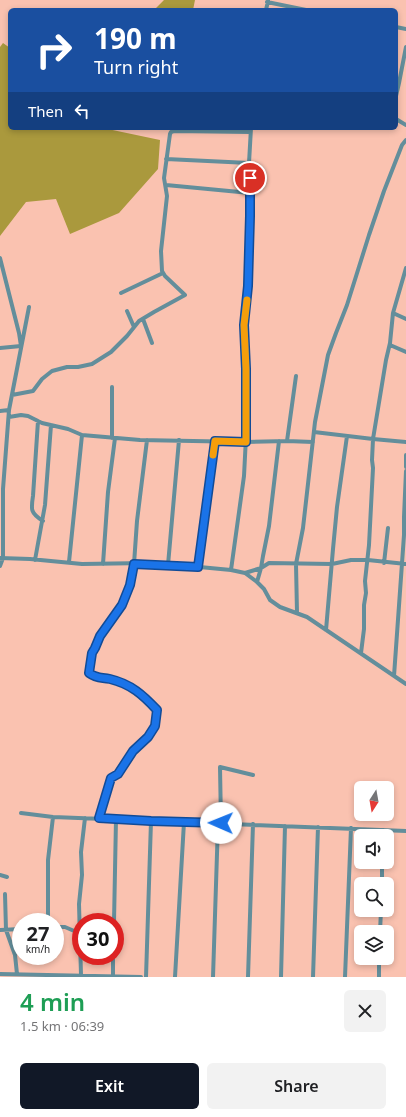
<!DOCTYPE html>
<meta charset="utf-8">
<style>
:root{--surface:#fff;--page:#f2f2f2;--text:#202124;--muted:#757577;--accent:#111827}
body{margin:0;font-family:"Noto Sans",sans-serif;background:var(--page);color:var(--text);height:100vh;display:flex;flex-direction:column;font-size:15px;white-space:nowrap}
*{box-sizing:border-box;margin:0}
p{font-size:13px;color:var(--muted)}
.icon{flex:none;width:22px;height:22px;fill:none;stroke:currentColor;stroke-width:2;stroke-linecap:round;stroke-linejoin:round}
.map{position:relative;height:977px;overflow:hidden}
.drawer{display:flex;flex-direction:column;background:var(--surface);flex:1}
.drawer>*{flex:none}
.guide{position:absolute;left:8px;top:8px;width:390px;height:122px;border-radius:6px;box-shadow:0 2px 6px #0003;background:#1a4fa0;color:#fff;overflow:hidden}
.needle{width:26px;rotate:191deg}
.buttons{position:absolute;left:354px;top:781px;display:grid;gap:8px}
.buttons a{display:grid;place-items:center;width:40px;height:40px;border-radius:6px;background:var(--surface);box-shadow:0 2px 6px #0003;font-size:20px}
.speed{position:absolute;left:12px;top:913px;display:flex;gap:8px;font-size:20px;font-weight:700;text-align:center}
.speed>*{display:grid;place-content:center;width:52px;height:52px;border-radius:50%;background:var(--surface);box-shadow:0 2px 6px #0003;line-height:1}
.speed small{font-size:10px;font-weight:400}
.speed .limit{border:6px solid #d22;background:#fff;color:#111}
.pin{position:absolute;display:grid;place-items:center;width:34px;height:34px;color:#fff;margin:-17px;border:2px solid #fff;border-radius:50%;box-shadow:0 1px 4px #0007}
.me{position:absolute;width:44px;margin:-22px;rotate:271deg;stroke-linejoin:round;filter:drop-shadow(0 0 3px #0008)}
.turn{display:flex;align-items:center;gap:14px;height:84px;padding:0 20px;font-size:18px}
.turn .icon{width:52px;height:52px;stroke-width:2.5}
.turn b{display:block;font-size:28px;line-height:34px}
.then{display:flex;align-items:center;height:38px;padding:0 20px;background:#0003;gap:8px;font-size:15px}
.round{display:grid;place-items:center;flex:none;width:42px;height:42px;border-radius:6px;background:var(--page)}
.headline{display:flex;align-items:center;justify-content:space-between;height:68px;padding:0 20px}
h1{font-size:24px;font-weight:600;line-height:30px;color:#1e9e55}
.action{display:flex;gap:8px;margin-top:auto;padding:8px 20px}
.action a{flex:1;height:46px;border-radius:6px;background:var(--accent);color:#fff;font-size:16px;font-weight:600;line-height:46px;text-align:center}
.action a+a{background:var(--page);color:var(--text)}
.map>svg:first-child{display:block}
</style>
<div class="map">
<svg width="406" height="977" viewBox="0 0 406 977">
<rect width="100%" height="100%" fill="#fac2b0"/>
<path fill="#aa993d" d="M 164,0 L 195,0 L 193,10 L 154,10 Z
M 3,43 L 10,48 L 10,128 L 103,128 L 160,140 L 158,169 L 119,213 L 70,234 L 56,199 L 26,202 L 0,236 L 0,47 Z"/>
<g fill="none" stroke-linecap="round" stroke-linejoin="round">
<path stroke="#638e9b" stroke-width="4" d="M 267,2 L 306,10
M 266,10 L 268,1
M 396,27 L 406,29
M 396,82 L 399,83 L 406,47
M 396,96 L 399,83
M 396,119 L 406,125
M 166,159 L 249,163
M 166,185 L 250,193
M 0,258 L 19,333 L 21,346 L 0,348
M 121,293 L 163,273
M 127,311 L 134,327
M 393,313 L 406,319
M 143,319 L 152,343
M 390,345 L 406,352
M 112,387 L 112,438
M 12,395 L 33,391 L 42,379 L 52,371 L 67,367 L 78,367 L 92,364 L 111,352 L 127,336 L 139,321 L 154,312 L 185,295 L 165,276 L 162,271 L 161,251 L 167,196 L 164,178 L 170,134 L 171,132 L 174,131 L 250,132
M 0,411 L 9,410
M 9,417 L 21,415 L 28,416 L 42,423 L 68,429 L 82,435 L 140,440 L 246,442 L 287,441 L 313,442
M 38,421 L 33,496 C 31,509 30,513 43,521
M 314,432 L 373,439 L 406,442
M 287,441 L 296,376
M 406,455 L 406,467
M 0,558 L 30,559 L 82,564 L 146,563 L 189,566 L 231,570 L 245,573 L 257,582 L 264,589 L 270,600 L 280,607 L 307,617 L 406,684
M 35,560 L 45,505 L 51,425
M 69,562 L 82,435
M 384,563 L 388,528
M 103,564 L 108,492 L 115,438
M 168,565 L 179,440
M 0,566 L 3,558 L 3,489 L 9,410 L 29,307
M 198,567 L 215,441
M 231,570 L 244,476 L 246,437 L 246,369 L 244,325 L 248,286 L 250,216 L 249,163 L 251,128
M 245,573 L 261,568 L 263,556 L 269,526 L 279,441
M 257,582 L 261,568 L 269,563 L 332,564 L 351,560 L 368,560 L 406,564
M 297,613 L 296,564 L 303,528 L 315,422 L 328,355 L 336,333 L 347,305 L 369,235 L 384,191 L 402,145 L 406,140
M 326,630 L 333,549 L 337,507 L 347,436
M 361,653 L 364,629 L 364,605 L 366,593 L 365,581 L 369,545 L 373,468 L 372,460 L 373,439 L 386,360 L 390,343 L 393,313 L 406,268
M 394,676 L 404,535 L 404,517 L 406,471
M 21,813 L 53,817 L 406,831
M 99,818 L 111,778 L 118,774 L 133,751 L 148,737 L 155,726 L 157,710 C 143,695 131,684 110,679 C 101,677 97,679 89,673 L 92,653 L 95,648 L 100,636 L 122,605 L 130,585 L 134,564 L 137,521 L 147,440
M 221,823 L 220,767 L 253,775
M 383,836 L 383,830
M 0,875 L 7,877
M 382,884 L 382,862
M 5,894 L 6,930 L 15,955 L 17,974
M 48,922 L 48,860 L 53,817
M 114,922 L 116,819
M 55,927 L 65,927 L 81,934
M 0,930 L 21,929
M 380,932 L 381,910
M 0,974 L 141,977
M 81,975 L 79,904 L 82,875 L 81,852 L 85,818
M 113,977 L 113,956
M 146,977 L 151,821
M 175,977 L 184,822
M 213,977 L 218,823
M 248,977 L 253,824
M 281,977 L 285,826
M 313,977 L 318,827
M 345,977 L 351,828
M 379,977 L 379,958"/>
</g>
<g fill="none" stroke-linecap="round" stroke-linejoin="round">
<defs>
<path id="route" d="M 221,823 L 151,821 L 99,818 L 111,778 L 118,774 L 133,751 L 148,737 L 155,726 L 157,710 C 143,695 131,684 110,679 C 102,677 97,679 89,673 L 92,653 L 95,648 L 100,636 L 122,605 L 130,585 L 134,564 L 198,567 L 215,441 L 246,442 L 246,369 L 244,325 L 248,286 L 250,216 L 250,178"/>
</defs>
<use href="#route" stroke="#114b97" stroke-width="10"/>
<use href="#route" stroke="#1a73e8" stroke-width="7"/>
<path stroke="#f59e0b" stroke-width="7" d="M 213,455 L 215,441 L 246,442 L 246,369 L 244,325 L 247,300"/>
</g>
</svg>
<div class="buttons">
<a><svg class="needle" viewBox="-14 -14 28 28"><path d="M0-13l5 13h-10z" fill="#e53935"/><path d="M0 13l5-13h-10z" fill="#757577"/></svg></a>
<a><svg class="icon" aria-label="sound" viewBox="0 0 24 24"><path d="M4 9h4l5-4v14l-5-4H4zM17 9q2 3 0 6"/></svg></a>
<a><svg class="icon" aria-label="search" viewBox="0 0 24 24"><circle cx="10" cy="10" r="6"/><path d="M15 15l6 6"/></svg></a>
<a><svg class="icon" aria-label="layers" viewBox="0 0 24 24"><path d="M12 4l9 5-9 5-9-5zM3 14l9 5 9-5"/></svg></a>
</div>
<div class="speed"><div>27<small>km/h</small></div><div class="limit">30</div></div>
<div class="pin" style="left:250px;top:178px;background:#d93025"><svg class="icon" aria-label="arrive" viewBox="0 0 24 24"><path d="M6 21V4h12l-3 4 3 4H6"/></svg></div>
<svg class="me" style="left:221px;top:823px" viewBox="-20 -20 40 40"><circle r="19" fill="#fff"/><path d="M0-13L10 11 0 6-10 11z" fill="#1a73e8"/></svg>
<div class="guide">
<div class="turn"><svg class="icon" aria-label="right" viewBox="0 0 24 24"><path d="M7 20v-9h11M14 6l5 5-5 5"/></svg><div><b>190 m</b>Turn right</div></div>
<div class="then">Then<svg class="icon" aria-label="left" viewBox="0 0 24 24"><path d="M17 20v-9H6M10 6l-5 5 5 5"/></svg></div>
</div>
</div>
<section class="drawer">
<div class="headline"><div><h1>4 min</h1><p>1.5 km · 06:39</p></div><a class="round"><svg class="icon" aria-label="close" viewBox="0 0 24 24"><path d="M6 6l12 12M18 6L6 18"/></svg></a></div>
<div class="action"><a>Exit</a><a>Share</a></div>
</section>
